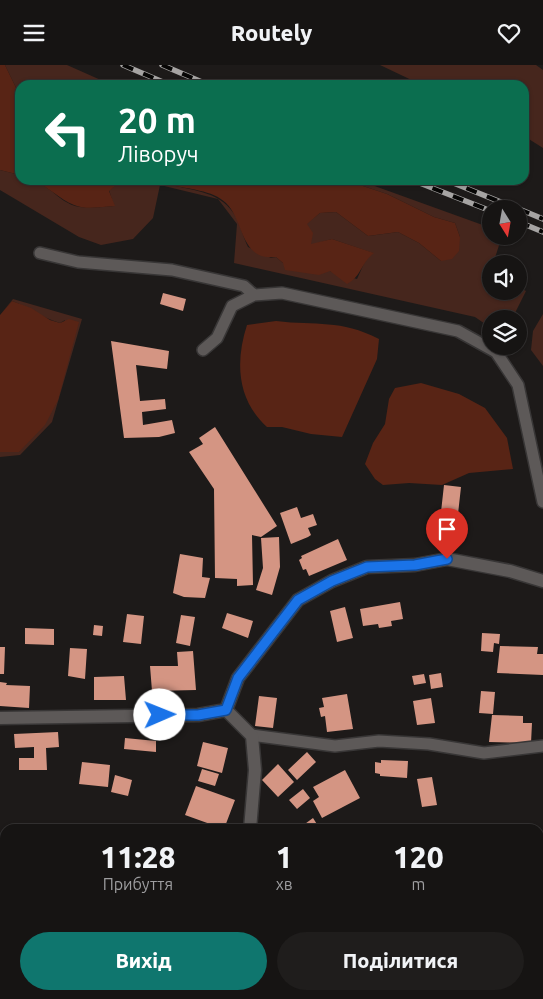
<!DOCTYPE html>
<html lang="uk">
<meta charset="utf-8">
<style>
:root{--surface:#161413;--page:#1f1d1c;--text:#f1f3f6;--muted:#9e9ea0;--line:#353333;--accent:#0f766e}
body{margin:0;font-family:Ubuntu,sans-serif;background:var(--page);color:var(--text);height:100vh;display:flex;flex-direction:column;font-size:19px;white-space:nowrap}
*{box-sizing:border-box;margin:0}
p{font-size:16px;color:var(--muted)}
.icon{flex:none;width:28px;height:28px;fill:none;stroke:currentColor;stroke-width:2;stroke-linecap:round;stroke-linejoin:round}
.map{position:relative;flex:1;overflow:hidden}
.sheet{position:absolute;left:0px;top:759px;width:544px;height:176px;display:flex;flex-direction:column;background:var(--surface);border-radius:15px 15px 0 0;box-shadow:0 1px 4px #0004,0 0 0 1px var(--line)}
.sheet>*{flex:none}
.top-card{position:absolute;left:15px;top:15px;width:514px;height:105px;border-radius:15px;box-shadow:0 1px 4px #0004,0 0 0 1px var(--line);background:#0b6e4f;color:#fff;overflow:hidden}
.needle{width:32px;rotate:169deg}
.tools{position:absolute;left:482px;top:135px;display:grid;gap:10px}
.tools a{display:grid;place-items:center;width:45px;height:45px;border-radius:50%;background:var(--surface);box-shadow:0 1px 4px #0004,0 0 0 1px var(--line);font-size:25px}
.pin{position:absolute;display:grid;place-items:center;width:42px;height:42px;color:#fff;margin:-51px -21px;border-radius:50% 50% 50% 0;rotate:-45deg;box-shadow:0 0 5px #0007}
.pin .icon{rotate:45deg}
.me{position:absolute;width:55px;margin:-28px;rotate:89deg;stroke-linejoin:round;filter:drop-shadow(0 0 4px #0008)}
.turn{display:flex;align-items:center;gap:18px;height:105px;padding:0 20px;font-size:22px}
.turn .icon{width:65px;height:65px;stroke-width:2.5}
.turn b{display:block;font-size:35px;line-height:42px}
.eta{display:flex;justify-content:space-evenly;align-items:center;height:85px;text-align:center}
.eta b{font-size:30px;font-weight:800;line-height:35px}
.action{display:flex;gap:10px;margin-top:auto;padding:10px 20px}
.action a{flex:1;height:58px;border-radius:30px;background:var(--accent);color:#fff;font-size:20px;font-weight:800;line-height:58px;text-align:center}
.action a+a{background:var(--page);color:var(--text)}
header{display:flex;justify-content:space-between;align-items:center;height:65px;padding:0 20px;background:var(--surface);font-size:22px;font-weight:800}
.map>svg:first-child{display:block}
</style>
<header><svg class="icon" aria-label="menu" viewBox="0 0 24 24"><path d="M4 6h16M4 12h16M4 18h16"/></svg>Routely<svg class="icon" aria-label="heart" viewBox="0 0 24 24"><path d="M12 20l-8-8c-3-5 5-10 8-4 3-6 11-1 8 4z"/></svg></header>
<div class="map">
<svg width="543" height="934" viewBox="0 0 543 934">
<rect width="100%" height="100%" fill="#1d1a19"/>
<path fill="#46261d" d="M 5,0 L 67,0 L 112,20 L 20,20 L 20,43 L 18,27 Z
M 380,0 L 536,0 L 543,5 L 543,83 L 524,71 L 524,20 L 422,20 Z
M 0,105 L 20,110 L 20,115 C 50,115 52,133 75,141 C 86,144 102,142 114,141 L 109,125 L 122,115 L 146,115 L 152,118 L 155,115 L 168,115 L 171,120 C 196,126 222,127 236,152 C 241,161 243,172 248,182 L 271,193 L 276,192 L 283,198 L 330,206 L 357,214 L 366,194 L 373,188 L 332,174 L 311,180 L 306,159 L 320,148 L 336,147 L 368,171 L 398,167 L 419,178 L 441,196 L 460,172 L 455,158 L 434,152 L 387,129 L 345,115 L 358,115 L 491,163 L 491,171 L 502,171 L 493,199 L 491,199 L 491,226 L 519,226 L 519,222 L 526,226 L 512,254 L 491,254 L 491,263 L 475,252 L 234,198 L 237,159 L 218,134 L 160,120 L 153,153 L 133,174 L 101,180 L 79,172 L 0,125 Z
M 13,234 L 82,254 L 52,357 L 20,390 L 0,392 L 0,387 L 19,387 L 65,255 L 60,258 C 42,253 29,242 12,236 L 0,250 Z
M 543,249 L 543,301 L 531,285 L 533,266 Z"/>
<path fill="#582415" d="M 0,0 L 5,0 L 18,27 L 20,43 L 20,110 L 0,105 Z
M 32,115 L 122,115 L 109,126 L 115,141 C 102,142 85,145 74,140 C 59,134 48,121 32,115 Z
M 168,115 L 345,115 L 387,129 L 434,152 L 455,158 L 460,172 L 459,186 L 452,194 L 441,196 L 419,178 L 398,167 L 368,171 L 336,147 L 320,148 L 307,159 L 313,168 L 311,179 L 332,174 L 374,188 C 360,199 362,211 347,219 L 330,206 L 319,210 L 285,205 L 283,198 L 276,192 C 240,196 245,157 226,138 C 213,125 187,124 171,120 Z
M 12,236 L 31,243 L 50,255 L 60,258 L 69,254 L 79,257 L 58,335 L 45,360 L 19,387 L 0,387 L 0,250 Z
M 276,256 C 317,261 340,254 379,274 L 377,294 L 342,372 L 311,369 L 282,362 L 267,362 C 237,335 235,297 247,260 Z
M 421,318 L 459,329 L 485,343 L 507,373 L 513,404 L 469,408 L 442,420 L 409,418 L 383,420 L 375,414 L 365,399 L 373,378 L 385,359 L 389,334 L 395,323 Z"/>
<path fill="#d49583" d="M 163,228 L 186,234 L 183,246 L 160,239 Z
M 111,276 L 169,286 L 167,304 L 136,300 L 140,336 L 165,334 L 166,344 L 142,347 L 143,360 L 172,355 L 175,368 L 159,372 L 124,373 Z
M 215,362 L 277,461 L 261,472 L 252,470 L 253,520 L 237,521 L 237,514 L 215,513 L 214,424 L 189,387 L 203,379 L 199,373 Z
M 444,420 L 461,422 L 457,458 L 440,456 Z
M 297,442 L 301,453 L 313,449 L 317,460 L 308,463 L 311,470 L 308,472 L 291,479 L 280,448 Z
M 279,472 L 280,502 L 272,530 L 256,525 L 263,503 L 261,473 Z
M 338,474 L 347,495 L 309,511 L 306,504 L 303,505 L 299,495 L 302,493 L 301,491 Z
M 180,489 L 203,493 L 202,512 L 210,513 L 205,533 L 184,532 L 173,528 Z
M 400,537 L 403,554 L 391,556 L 392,561 L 379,563 L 378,559 L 363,561 L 360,544 Z
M 345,542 L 353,573 L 337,577 L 330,546 Z
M 227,548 L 253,556 L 248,573 L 222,563 Z
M 127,549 L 144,551 L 141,579 L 123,577 Z
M 181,550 L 195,552 L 190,581 L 176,578 Z
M 94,560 L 103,561 L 102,571 L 93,570 Z
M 25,563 L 54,564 L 54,580 L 25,579 Z
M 482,568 L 500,569 L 499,579 L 494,578 L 493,587 L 481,586 Z
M 500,581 L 538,582 L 537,589 L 543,589 L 543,610 L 497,608 Z
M 0,582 L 5,582 L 4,609 L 0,609 Z
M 70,583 L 87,584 L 85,614 L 68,611 Z
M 193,586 L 196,625 L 152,626 L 150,601 L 178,601 L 177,587 Z
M 441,608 L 443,622 L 431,624 L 429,610 Z
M 424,609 L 426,618 L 414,620 L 412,611 Z
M 124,611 L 126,635 L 94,635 L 94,612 Z
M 0,617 L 7,618 L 6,620 L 30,621 L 29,643 L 0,641 Z
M 481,626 L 495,627 L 493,649 L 479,648 Z
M 347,629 L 353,664 L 327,667 L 325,651 L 321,652 L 319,643 L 324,642 L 322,633 Z
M 259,631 L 277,633 L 273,663 L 255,661 Z
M 431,633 L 435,658 L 417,660 L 413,636 Z
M 492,650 L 523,651 L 523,658 L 532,658 L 531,678 L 489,677 Z
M 58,667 L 59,682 L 46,683 L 47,705 L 19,705 L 19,693 L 34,693 L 34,682 L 15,683 L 14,669 Z
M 125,673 L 156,676 L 156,687 L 124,684 Z
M 203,677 L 228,683 L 222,708 L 197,701 Z
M 307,687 L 316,697 L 297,715 L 288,705 Z
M 381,695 L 408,696 L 407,713 L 380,711 L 380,709 L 375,708 L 375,697 L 381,698 Z
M 82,697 L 110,700 L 108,722 L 79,719 Z
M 278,699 L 294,717 L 278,732 L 262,715 Z
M 202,704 L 219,709 L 215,721 L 198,716 Z
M 345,705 L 360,733 L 322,753 L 313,736 L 319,732 L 313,722 Z
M 115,710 L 132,715 L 128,731 L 111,727 Z
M 432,712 L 437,740 L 422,742 L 417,714 Z
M 196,721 L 235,735 L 224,764 L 185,750 Z
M 303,724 L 310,733 L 297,744 L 289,735 Z
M 313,753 L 320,764 L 298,764 Z
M 119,930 L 152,930 L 152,934 L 119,934 Z
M 210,930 L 232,930 L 232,934 L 210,934 Z
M 306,930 L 351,930 L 350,934 L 305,934 Z"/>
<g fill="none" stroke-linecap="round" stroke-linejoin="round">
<defs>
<path id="lane" d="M 40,188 L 78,197 L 172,205 L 244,221 L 254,230
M 203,285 L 217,273 L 232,241 L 254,230 L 282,228 L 458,266 L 496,287 L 518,320 L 543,437
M 251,670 L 335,681 L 379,676 L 429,679 L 484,688 L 543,681"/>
<path id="street" d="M 226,645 L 252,671 L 255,705 L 250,764
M 0,653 L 198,650 L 226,645 L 238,613 L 298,535 L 332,516 L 367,502 L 415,500 L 447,494 L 510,506 L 543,516
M 400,930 L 404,934
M 108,934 L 109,930"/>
</defs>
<use href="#lane" stroke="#383636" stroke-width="14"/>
<use href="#street" stroke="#383636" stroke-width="15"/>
<use href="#lane" stroke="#5d5958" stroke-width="11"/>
<use href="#street" stroke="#5d5958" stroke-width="12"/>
<defs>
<path id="rail" d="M 123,0 L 170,20
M 162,0 L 209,20
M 412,115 L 491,146
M 446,115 L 518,144
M 519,144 L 543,154
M 519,157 L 543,167"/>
</defs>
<use href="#rail" stroke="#a6a4a3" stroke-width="5.5"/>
<use href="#rail" stroke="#070605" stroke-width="4" stroke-dasharray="11" stroke-linecap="butt"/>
</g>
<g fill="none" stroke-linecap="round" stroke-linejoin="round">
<defs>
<path id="route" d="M 160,650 L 198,650 L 226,645 L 238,613 L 298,535 L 332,516 L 367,502 L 415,500 L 447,494"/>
</defs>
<use href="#route" stroke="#114b97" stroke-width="12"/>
<use href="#route" stroke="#1a73e8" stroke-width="9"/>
</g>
</svg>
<div class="tools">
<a><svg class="needle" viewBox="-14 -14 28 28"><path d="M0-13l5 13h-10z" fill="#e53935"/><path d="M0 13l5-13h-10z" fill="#9e9ea0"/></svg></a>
<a><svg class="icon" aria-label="sound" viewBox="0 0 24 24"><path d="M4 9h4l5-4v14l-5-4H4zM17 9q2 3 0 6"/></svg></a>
<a><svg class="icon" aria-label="layers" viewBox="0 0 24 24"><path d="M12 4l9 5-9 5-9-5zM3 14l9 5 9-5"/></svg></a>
</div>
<div class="pin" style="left:447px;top:494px;background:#d93025"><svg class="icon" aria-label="arrive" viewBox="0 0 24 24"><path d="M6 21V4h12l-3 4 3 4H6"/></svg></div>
<svg class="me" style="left:160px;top:650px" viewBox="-20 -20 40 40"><circle r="19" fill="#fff"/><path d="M0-13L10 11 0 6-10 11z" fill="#1a73e8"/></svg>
<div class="top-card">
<div class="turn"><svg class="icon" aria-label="left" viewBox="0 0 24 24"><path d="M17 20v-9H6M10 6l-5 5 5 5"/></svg><div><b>20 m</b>Ліворуч</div></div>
</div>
<section class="sheet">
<div class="eta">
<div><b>11:28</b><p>Прибуття</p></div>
<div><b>1</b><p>хв</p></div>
<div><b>120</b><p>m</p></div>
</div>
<div class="action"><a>Вихід</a><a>Поділитися</a></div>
</section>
</div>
